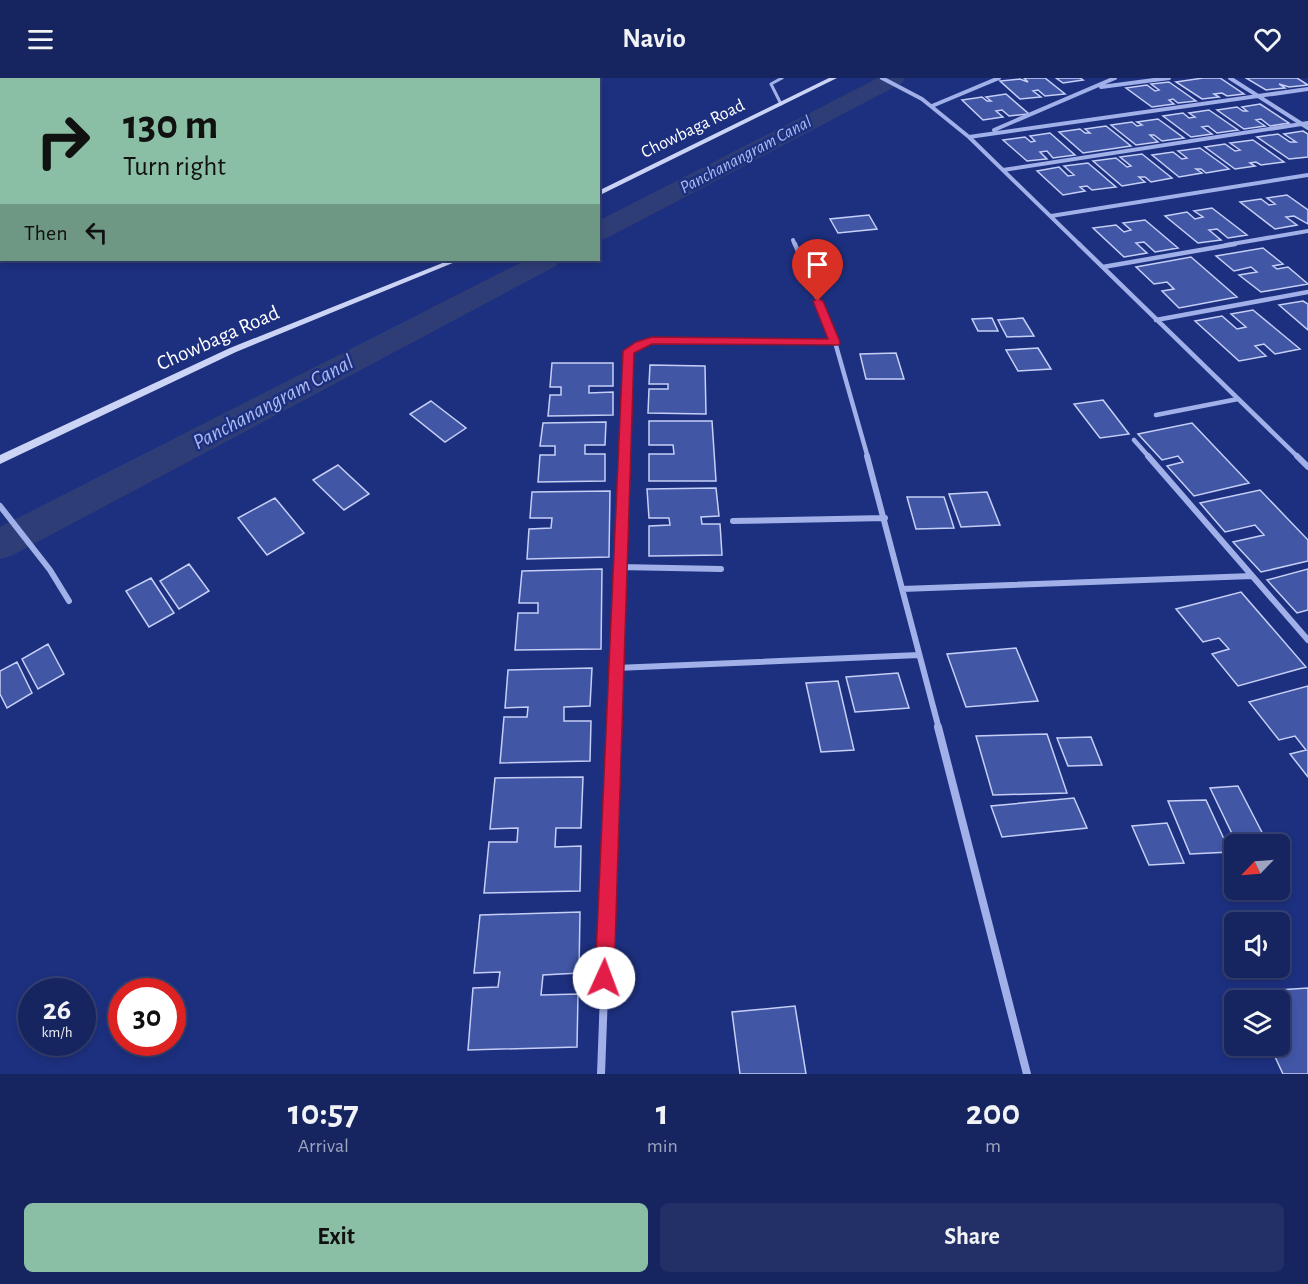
<!DOCTYPE html>
<style>
:root{--surface:#16245f;--page:#233068;--text:#f1f3f6;--muted:#9ea4bd;--line:#354174;--accent:#8abfa5}
body{margin:0;font-family:"Alegreya Sans",sans-serif;background:var(--page);color:var(--text);height:100vh;display:flex;flex-direction:column;font-size:22px;white-space:nowrap}
*{box-sizing:border-box;margin:0}
p{font-size:20px;color:var(--muted)}
.icon{flex:none;width:33px;height:33px;fill:none;stroke:currentColor;stroke-width:2;stroke-linecap:round;stroke-linejoin:round}
.map{position:relative;height:996px;overflow:hidden}
.drawer{display:flex;flex-direction:column;background:var(--surface);flex:1}
.drawer>*{flex:none}
.hud{position:absolute;left:0px;top:0px;width:600px;height:183px;box-shadow:0 3px 9px #0003,0 0 0 2px var(--line);background:#8abfa5;color:#111;overflow:hidden}
.needle{width:39px;rotate:245deg}
.buttons{position:absolute;left:1224px;top:756px;display:grid;gap:12px}
.buttons a{display:grid;place-items:center;width:66px;height:66px;border-radius:9px;background:var(--surface);box-shadow:0 3px 9px #0003,0 0 0 2px var(--line);font-size:30px}
.speed{position:absolute;left:18px;top:900px;display:flex;gap:12px;font-size:30px;font-weight:700;text-align:center}
.speed>*{display:grid;place-content:center;width:78px;height:78px;border-radius:50%;background:var(--surface);box-shadow:0 3px 9px #0003,0 0 0 2px var(--line);line-height:1}
.speed small{font-size:15px;font-weight:400}
.speed .limit{border:9px solid #d22;background:#fff;color:#111}
.pin{position:absolute;display:grid;place-items:center;width:51px;height:51px;color:#fff;margin:-62px -26px;border-radius:50% 50% 50% 0;rotate:-45deg;box-shadow:0 0 6px #0007}
.pin .icon{rotate:45deg}
.me{position:absolute;width:66px;margin:-33px;rotate:2deg;stroke-linejoin:round;filter:drop-shadow(0 0 4px #0008)}
.turn{display:flex;align-items:center;gap:21px;height:126px;padding:0 24px;font-size:27px}
.turn .icon{width:78px;height:78px;stroke-width:2.5}
.turn b{display:block;font-size:42px;line-height:51px}
.then{display:flex;align-items:center;height:57px;padding:0 24px;background:#0003;gap:12px;font-size:22px}
.eta{display:flex;justify-content:space-evenly;align-items:center;height:102px;text-align:center}
.eta b{font-size:36px;font-weight:700;line-height:42px}
.action{display:flex;gap:12px;margin-top:auto;padding:12px 24px}
.action a{flex:1;height:69px;border-radius:9px;background:var(--accent);color:#111;font-size:24px;font-weight:700;line-height:69px;text-align:center}
.action a+a{background:var(--page);color:var(--text)}
header{display:flex;justify-content:space-between;align-items:center;height:78px;padding:0 24px;background:var(--surface);font-size:27px;font-weight:700}
.map>svg:first-child{display:block}
</style>
<header><svg class="icon" aria-label="menu" viewBox="0 0 24 24"><path d="M4 6h16M4 12h16M4 18h16"/></svg>Navio<svg class="icon" aria-label="heart" viewBox="0 0 24 24"><path d="M12 20l-8-8c-3-5 5-10 8-4 3-6 11-1 8 4z"/></svg></header>
<div class="map">
<svg width="1308" height="996" viewBox="0 0 1308 996">
<rect width="100%" height="100%" fill="#1d307f"/>
<g fill="none" stroke-linecap="round" stroke-linejoin="round">
<path fill="#2f3d77" fill-rule="evenodd" d="M 878,0 L 905,0 L 902,5 L 607,160 L 598,162 L 598,143 Z
M 526,182 L 560,182 L 556,188 L 13,477 L 0,481 L 0,449 Z"/>
</g>
<path fill="#4256a6" stroke="#c5cff6" stroke-width="1.5" d="M 1024,0 L 1045,0 L 1065,16 L 1045,18 L 1038,12 L 1033,13 L 1041,19 L 1020,21 L 1000,3 L 1020,1 L 1028,4 Z
M 1056,0 L 1080,0 L 1083,2 L 1063,5 Z
M 1203,0 L 1220,0 L 1244,16 L 1227,18 L 1222,15 L 1214,16 L 1219,19 L 1202,21 L 1176,4 Z
M 1246,0 L 1297,0 L 1308,7 L 1289,9 L 1279,6 L 1285,10 L 1266,12 Z
M 1169,4 L 1196,23 L 1178,25 L 1173,21 L 1169,22 L 1174,26 L 1152,29 L 1126,10 L 1147,7 L 1155,13 L 1159,12 L 1151,6 Z
M 1006,16 L 1029,36 L 1009,38 L 1002,32 L 996,33 L 1003,39 L 983,42 L 962,22 L 982,19 L 987,23 L 991,23 L 986,19 Z
M 1260,26 L 1289,45 L 1270,48 L 1261,41 L 1256,42 L 1265,48 L 1244,51 L 1217,32 L 1237,29 L 1243,33 L 1247,33 L 1242,29 Z
M 1209,32 L 1238,52 L 1217,55 L 1208,48 L 1202,49 L 1212,56 L 1191,59 L 1163,38 L 1183,35 L 1189,40 L 1195,39 L 1189,35 Z
M 1158,41 L 1184,60 L 1162,63 L 1154,57 L 1150,57 L 1158,64 L 1136,67 L 1111,47 L 1132,44 L 1137,48 L 1142,47 L 1137,44 Z
M 1106,48 L 1131,68 L 1083,75 L 1059,54 L 1080,51 L 1085,55 L 1090,55 L 1085,51 Z
M 1303,53 L 1308,56 L 1308,79 L 1289,81 L 1257,59 L 1278,56 L 1290,64 L 1296,64 L 1284,56 Z
M 1050,55 L 1075,77 L 1053,80 L 1047,73 L 1040,74 L 1047,81 L 1027,83 L 1003,62 L 1025,59 L 1031,64 L 1035,63 L 1030,58 Z
M 1253,62 L 1284,84 L 1261,87 L 1256,84 L 1250,85 L 1255,88 L 1235,91 L 1205,69 L 1225,66 L 1235,73 L 1240,72 L 1230,65 Z
M 1200,70 L 1229,91 L 1206,95 L 1201,91 L 1196,91 L 1202,95 L 1179,99 L 1152,77 L 1173,74 L 1182,81 L 1187,80 L 1178,73 Z
M 1142,76 L 1172,100 L 1151,104 L 1145,99 L 1139,99 L 1145,104 L 1122,108 L 1093,83 L 1116,80 L 1127,89 L 1131,88 L 1120,79 Z
M 1088,85 L 1116,109 L 1092,112 L 1087,108 L 1080,109 L 1085,113 L 1063,117 L 1037,93 L 1059,89 L 1068,98 L 1074,97 L 1064,88 Z
M 1287,117 L 1308,132 L 1308,146 L 1294,138 L 1286,139 L 1297,147 L 1275,151 L 1240,124 L 1261,121 L 1269,127 L 1275,126 L 1267,120 Z
M 1212,130 L 1247,157 L 1228,160 L 1217,151 L 1209,152 L 1221,162 L 1198,165 L 1165,138 L 1187,134 L 1195,141 L 1203,139 L 1194,133 Z
M 869,137 L 877,151 L 838,155 L 830,141 Z
M 1145,142 L 1178,170 L 1155,174 L 1144,164 L 1136,165 L 1147,175 L 1124,179 L 1093,150 L 1116,147 L 1124,154 L 1131,152 L 1123,145 Z
M 1263,170 L 1283,186 L 1273,188 L 1277,191 L 1288,189 L 1308,206 L 1261,214 L 1239,197 L 1257,194 L 1251,189 L 1234,193 L 1216,178 Z
M 1191,179 L 1237,219 L 1179,230 L 1162,213 L 1174,211 L 1167,204 L 1154,206 L 1136,189 Z
M 1303,223 L 1308,226 L 1308,252 L 1279,227 Z
M 1253,232 L 1300,271 L 1275,276 L 1264,266 L 1255,268 L 1266,278 L 1239,283 L 1195,243 L 1222,238 L 1237,251 L 1246,249 L 1231,236 Z
M 992,240 L 998,253 L 978,253 L 972,241 Z
M 1023,240 L 1034,258 L 1007,259 L 998,242 Z
M 1038,270 L 1051,291 L 1018,293 L 1006,272 Z
M 896,275 L 904,301 L 866,301 L 860,276 Z
M 552,285 L 613,285 L 613,308 L 589,308 L 589,315 L 613,314 L 613,337 L 548,338 L 550,317 L 561,317 L 561,309 L 550,309 Z
M 650,287 L 705,288 L 706,336 L 648,335 L 649,311 L 668,311 L 668,306 L 649,306 Z
M 1103,322 L 1129,356 L 1100,360 L 1074,326 Z
M 431,323 L 466,350 L 445,364 L 410,336 Z
M 649,343 L 712,343 L 716,403 L 649,403 L 649,376 L 674,376 L 673,367 L 649,367 Z
M 606,344 L 605,367 L 585,367 L 585,376 L 605,376 L 605,403 L 538,404 L 540,377 L 555,377 L 555,368 L 540,368 L 543,345 Z
M 1192,345 L 1249,405 L 1194,418 L 1167,388 L 1183,384 L 1178,378 L 1162,382 L 1138,356 Z
M 338,387 L 369,416 L 344,432 L 313,402 Z
M 716,410 L 719,438 L 701,439 L 702,446 L 720,446 L 722,477 L 649,478 L 649,448 L 670,447 L 669,440 L 649,440 L 647,411 Z
M 1260,412 L 1308,462 L 1308,483 L 1261,494 L 1233,464 L 1264,457 L 1255,447 L 1225,454 L 1200,425 Z
M 610,413 L 609,479 L 527,481 L 529,451 L 551,450 L 552,440 L 530,440 L 532,414 Z
M 987,414 L 1000,447 L 961,449 L 949,416 Z
M 907,419 L 944,419 L 954,450 L 916,451 Z
M 275,420 L 304,455 L 267,477 L 238,440 Z
M 189,486 L 209,513 L 179,531 L 160,503 Z
M 602,491 L 601,571 L 515,572 L 518,535 L 538,535 L 538,525 L 519,525 L 522,493 Z
M 1308,491 L 1308,532 L 1297,535 L 1267,502 Z
M 151,500 L 174,535 L 149,549 L 126,513 Z
M 1241,514 L 1306,589 L 1238,608 L 1212,576 L 1229,571 L 1219,560 L 1203,564 L 1176,531 Z
M 48,566 L 64,596 L 38,611 L 22,581 Z
M 1016,570 L 1038,623 L 966,629 L 947,576 Z
M 17,584 L 32,615 L 7,630 L 0,616 L 0,593 Z
M 592,590 L 590,628 L 564,629 L 564,643 L 591,643 L 590,683 L 500,685 L 504,639 L 527,639 L 528,629 L 505,630 L 508,592 Z
M 898,595 L 909,630 L 855,634 L 846,599 Z
M 838,603 L 854,672 L 821,674 L 806,605 Z
M 1308,608 L 1308,699 L 1290,676 L 1306,672 L 1295,658 L 1279,662 L 1249,624 Z
M 1047,656 L 1067,715 L 993,717 L 976,658 Z
M 1091,659 L 1102,687 L 1068,688 L 1057,660 Z
M 583,699 L 581,750 L 556,750 L 555,769 L 581,768 L 580,813 L 484,815 L 489,764 L 517,764 L 518,750 L 490,751 L 495,700 Z
M 1238,708 L 1268,766 L 1237,766 L 1210,710 Z
M 1074,720 L 1087,750 L 1002,759 L 991,728 Z
M 1206,722 L 1230,774 L 1190,776 L 1168,723 Z
M 1167,745 L 1184,785 L 1149,787 L 1132,748 Z
M 580,834 L 579,895 L 543,897 L 541,917 L 578,916 L 577,969 L 468,972 L 473,910 L 498,909 L 500,894 L 474,895 L 480,837 Z
M 1308,910 L 1308,996 L 1283,996 L 1270,968 L 1280,968 L 1280,922 L 1250,922 L 1246,914 Z
M 795,928 L 806,996 L 740,996 L 732,934 Z"/>
<g fill="none" stroke-linecap="round" stroke-linejoin="round">
<path stroke="#a1b0e8" stroke-width="3" d="M 781,26 L 771,6 L 782,0"/>
<path stroke="#a1b0e8" stroke-width="4" d="M 882,0 L 922,21 L 969,59 L 1080,167
M 1230,0 L 1308,50
M 1101,9 L 1169,0
M 932,28 L 999,0
M 994,52 L 1115,0
M 969,59 L 1308,11
M 1003,92 L 1308,45
M 1051,138 L 1308,97
M 793,162 L 795,167
M 1226,167 L 1308,153"/>
<path stroke="#a1b0e8" stroke-width="4.5" d="M 795,166 L 835,264 L 868,380
M 1079,166 L 1299,380
M 1103,189 L 1235,166
M 1156,242 L 1308,214
M 1156,337 L 1238,321
M 1134,362 L 1150,380
M 624,380 L 628,273 L 640,266 L 652,263 L 835,264"/>
<path stroke="#a1b0e8" stroke-width="6" d="M 867,378 L 939,651
M 1148,378 L 1308,562
M 1297,378 L 1308,389
M 0,428 L 50,492 L 69,523
M 733,443 L 885,440
M 620,489 L 721,491
M 902,511 L 1252,498
M 616,590 L 919,577
M 614,651 L 624,378"/>
<path stroke="#a1b0e8" stroke-width="8" d="M 938,649 L 1027,996
M 601,996 L 614,649"/>
<path fill="#ccd4f6" fill-rule="evenodd" d="M 829,0 L 837,0 L 598,118 L 598,113 Z
M 450,182 L 460,182 L 236,274 L 0,386 L 0,377 L 230,270 Z"/>
</g>
<path fill="#e11d48" stroke="#92132f" stroke-width="1.5" d="M 818,220 L 823,223 L 840,264 L 839,267 L 652,266 L 634,275 L 614,900 L 611,907 L 604,910 L 598,907 L 595,900 L 623,273 L 636,264 L 652,259 L 828,261 L 813,223 Z"/>
<g text-anchor="middle" dominant-baseline="central" stroke-width="5" stroke-linejoin="round" paint-order="stroke">
<g font-size="18" fill="#fff" stroke="#1d307f">
<text transform="translate(693 51) rotate(-26)">Chowbaga Road</text>
</g>
<g font-size="18" font-style="italic" fill="#acbaf0" stroke="#1d307f">
<text transform="translate(746 77) rotate(-28)">Panchanangram Canal</text>
</g>
<g font-size="21" fill="#fff" stroke="#1d307f">
<text transform="translate(218 260) rotate(-24)">Chowbaga Road</text>
</g>
<g font-size="22" font-style="italic" fill="#acbaf0" stroke="#1d307f">
<text transform="translate(273 324) rotate(-28)">Panchanangram Canal</text>
</g>
</g>
</svg>
<div class="buttons">
<a><svg class="needle" viewBox="-14 -14 28 28"><path d="M0-13l5 13h-10z" fill="#e53935"/><path d="M0 13l5-13h-10z" fill="#9ea4bd"/></svg></a>
<a><svg class="icon" aria-label="sound" viewBox="0 0 24 24"><path d="M4 9h4l5-4v14l-5-4H4zM17 9q2 3 0 6"/></svg></a>
<a><svg class="icon" aria-label="layers" viewBox="0 0 24 24"><path d="M12 4l9 5-9 5-9-5zM3 14l9 5 9-5"/></svg></a>
</div>
<div class="speed"><div>26<small>km/h</small></div><div class="limit">30</div></div>
<div class="pin" style="left:818px;top:223px;background:#d93025"><svg class="icon" aria-label="arrive" viewBox="0 0 24 24"><path d="M6 21V4h12l-3 4 3 4H6"/></svg></div>
<svg class="me" style="left:604px;top:900px" viewBox="-20 -20 40 40"><circle r="19" fill="#fff"/><path d="M0-13L10 11 0 6-10 11z" fill="#e11d48"/></svg>
<div class="hud">
<div class="turn"><svg class="icon" aria-label="right" viewBox="0 0 24 24"><path d="M7 20v-9h11M14 6l5 5-5 5"/></svg><div><b>130 m</b>Turn right</div></div>
<div class="then">Then<svg class="icon" aria-label="left" viewBox="0 0 24 24"><path d="M17 20v-9H6M10 6l-5 5 5 5"/></svg></div>
</div>
</div>
<section class="drawer">
<div class="eta">
<div><b>10:57</b><p>Arrival</p></div>
<div><b>1</b><p>min</p></div>
<div><b>200</b><p>m</p></div>
</div>
<div class="action"><a>Exit</a><a>Share</a></div>
</section>
